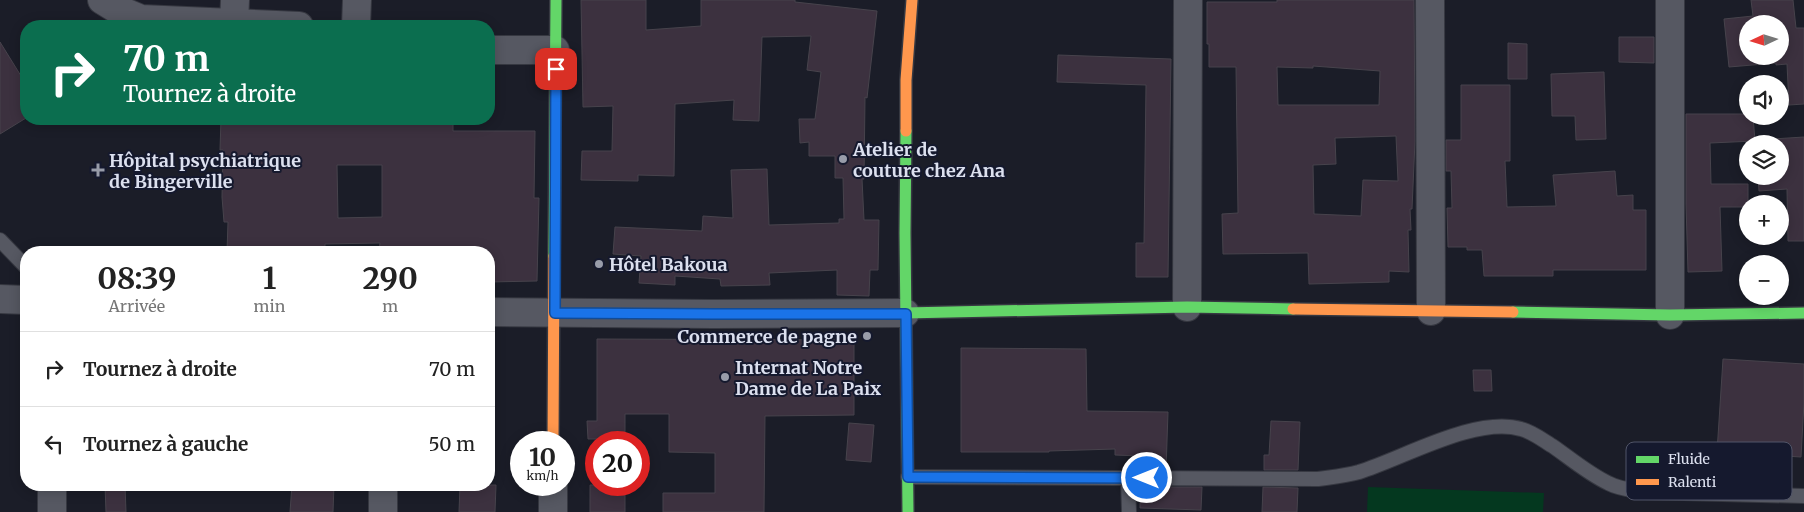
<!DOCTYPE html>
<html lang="fr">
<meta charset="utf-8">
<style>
:root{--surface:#fff;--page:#f2f2f2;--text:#222;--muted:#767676;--line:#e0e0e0}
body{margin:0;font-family:Merriweather,serif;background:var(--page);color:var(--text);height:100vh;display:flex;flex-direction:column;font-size:19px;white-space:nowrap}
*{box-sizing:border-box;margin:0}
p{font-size:16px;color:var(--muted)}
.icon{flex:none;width:28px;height:28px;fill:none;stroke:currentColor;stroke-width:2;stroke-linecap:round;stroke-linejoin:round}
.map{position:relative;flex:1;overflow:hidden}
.panel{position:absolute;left:20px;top:246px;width:475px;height:245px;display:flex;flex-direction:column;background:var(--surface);border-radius:20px;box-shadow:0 2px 12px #0003}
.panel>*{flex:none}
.guide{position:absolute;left:20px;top:20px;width:475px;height:105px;border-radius:20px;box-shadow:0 2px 12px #0003;background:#0b6e4f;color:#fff;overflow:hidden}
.needle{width:32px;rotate:266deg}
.controls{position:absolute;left:1739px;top:15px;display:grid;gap:10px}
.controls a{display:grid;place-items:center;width:50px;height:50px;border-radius:50%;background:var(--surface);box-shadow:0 2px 12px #0003;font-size:25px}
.speed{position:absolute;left:510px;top:431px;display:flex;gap:10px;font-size:25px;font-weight:700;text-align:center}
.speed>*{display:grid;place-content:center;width:65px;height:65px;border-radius:50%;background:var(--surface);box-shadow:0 2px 12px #0003;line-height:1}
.speed small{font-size:12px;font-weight:400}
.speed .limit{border:8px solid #d22;background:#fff;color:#111}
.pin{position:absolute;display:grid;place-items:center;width:42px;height:42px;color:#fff;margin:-21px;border-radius:10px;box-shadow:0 2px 8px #0006}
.me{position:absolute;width:55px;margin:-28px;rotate:270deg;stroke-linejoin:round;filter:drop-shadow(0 0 4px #0008)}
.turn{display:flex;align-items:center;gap:18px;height:105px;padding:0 20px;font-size:22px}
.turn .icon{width:65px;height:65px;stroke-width:2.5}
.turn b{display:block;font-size:35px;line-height:42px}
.eta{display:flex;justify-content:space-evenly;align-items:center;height:85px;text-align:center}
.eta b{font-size:30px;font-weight:700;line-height:35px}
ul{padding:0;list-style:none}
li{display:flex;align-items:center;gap:15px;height:75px;padding:0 20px;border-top:1px solid var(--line)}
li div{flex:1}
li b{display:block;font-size:19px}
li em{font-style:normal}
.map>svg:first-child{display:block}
</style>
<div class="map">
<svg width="1804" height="512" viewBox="0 0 1804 512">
<rect width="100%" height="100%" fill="#1b1d28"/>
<path fill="#04381f" d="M 1368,487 L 1544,493 L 1543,512 L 1367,512 Z"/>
<path fill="#3c313f" stroke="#47434c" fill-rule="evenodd" d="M 581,0 L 646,0 L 646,30 L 701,26 L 701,0 L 795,0 L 795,2 L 877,11 L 867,98 L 865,97 L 864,179 L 862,179 L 864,220 L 879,220 L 878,270 L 870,270 L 869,296 L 837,295 L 837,270 L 769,273 L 770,285 L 721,286 L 720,279 L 675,276 L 675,285 L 639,283 L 641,256 L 613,254 L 615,227 L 702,231 L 703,216 L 733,218 L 731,170 L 767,169 L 769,225 L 839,223 L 839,219 L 844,219 L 843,178 L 835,178 L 835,156 L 809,156 L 809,142 L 800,143 L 799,119 L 815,119 L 821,72 L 807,70 L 811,36 L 762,37 L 759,121 L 733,120 L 734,100 L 675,104 L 674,176 L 638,175 L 638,181 L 581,180 L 582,151 L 612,151 L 613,106 L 583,107 Z
M 1277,0 L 1414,0 L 1415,141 L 1412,209 L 1410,209 L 1411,230 L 1408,230 L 1409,272 L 1389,271 L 1389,282 L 1309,284 L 1308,253 L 1223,254 L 1222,214 L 1238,213 L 1236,67 L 1209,67 L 1209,44 L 1207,44 L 1207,2 L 1277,2 ZM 1313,66 L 1380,71 L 1379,105 L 1278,105 L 1277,67 L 1313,68 ZM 1396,136 L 1398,181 L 1363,180 L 1361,216 L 1314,214 L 1313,165 L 1336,164 L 1335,138 Z
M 1751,0 L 1793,0 L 1796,28 L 1804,28 L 1804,104 L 1789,105 L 1787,64 L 1776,65 L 1776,63 L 1729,67 L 1724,19 L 1753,16 ZM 1748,24 L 1780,24 L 1780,56 L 1748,56 Z
M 1619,37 L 1654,37 L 1654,63 L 1619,62 Z
M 0,42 L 26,84 L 26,118 L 0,134 Z
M 1508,43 L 1527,44 L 1527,79 L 1508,79 Z
M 1058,55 L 1171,59 L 1168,277 L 1136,277 L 1136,243 L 1144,243 L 1146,85 L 1057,82 Z
M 1604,72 L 1606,139 L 1576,140 L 1575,116 L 1552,116 L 1551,74 Z
M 1461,85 L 1510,85 L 1510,161 L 1505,161 L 1507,207 L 1556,206 L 1553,175 L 1615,171 L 1617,196 L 1633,195 L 1633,210 L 1646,210 L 1646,270 L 1553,270 L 1553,276 L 1484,276 L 1482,250 L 1467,250 L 1467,247 L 1448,247 L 1447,208 L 1452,208 L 1451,171 L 1446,171 L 1446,140 L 1461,140 Z
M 1686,114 L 1748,114 L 1748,116 L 1753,116 L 1755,141 L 1710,143 L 1711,184 L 1748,184 L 1748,207 L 1720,207 L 1722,271 L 1688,272 L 1686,204 Z
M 221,119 L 453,119 L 453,131 L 535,131 L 534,198 L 539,198 L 537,281 L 489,282 L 489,252 L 379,252 L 380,243 L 325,244 L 325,252 L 227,252 L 228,222 L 224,222 L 222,197 L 223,150 L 220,150 ZM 337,165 L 382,165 L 382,217 L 338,218 Z
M 1804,137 L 1804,241 L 1788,241 L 1787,189 L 1759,191 L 1758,176 L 1780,176 L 1780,144 L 1757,144 L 1757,140 Z
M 597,339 L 854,340 L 854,415 L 765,416 L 764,512 L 663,512 L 663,493 L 715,493 L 715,453 L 669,452 L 669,414 L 625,414 L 625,439 L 588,439 L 587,421 L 597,421 Z
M 961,348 L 1086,349 L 1087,411 L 1168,412 L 1166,470 L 1141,469 L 1141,456 L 1115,455 L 1115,449 L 1049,451 L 1049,452 L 961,452 Z
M 1723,359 L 1804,364 L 1804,402 L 1801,457 L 1717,452 Z
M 1473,370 L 1491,370 L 1492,391 L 1474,391 Z
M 1271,421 L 1300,422 L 1298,470 L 1264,470 L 1264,455 L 1269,455 Z
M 849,423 L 874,425 L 871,462 L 846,460 Z
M 105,485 L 125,485 L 126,512 L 106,512 Z
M 292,485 L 334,485 L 333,512 L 290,512 Z
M 460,485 L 496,485 L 495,512 L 459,512 Z
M 590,485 L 625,485 L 625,512 L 590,512 Z
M 1140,487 L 1202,487 L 1201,510 L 1140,508 Z
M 1263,487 L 1298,488 L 1297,512 L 1262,512 Z"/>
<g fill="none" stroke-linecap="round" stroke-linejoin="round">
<defs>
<path id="lane" d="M 0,240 L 26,267
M 908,477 L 1318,479 C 1332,477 1345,476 1359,472 C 1404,458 1475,416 1521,429 C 1533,432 1544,441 1554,447 C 1571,459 1589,474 1608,483 C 1619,489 1632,490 1644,492 L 1804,496
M 1128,478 L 1129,512"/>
<path id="street" d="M 102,0 L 115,8 L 141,19 L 299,26
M 1430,0 L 1431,311
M 1670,0 L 1670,315
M 234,23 L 235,0
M 356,26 L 357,0
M 489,50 L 555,50
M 0,299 L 26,300
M 1187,307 L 1188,0
M 489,312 L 713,314 L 905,313
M 383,485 L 383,512
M 52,512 L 52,485
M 553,512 L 553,485"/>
<path id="fast" d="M 906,131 L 905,233 L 908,512
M 554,256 L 556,0
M 1513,312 L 1670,315 L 1804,313
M 905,313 L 1187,307 L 1293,309"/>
<path id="slow" d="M 906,131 L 906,80 L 912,0
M 1293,309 L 1513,312
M 553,442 L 554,256"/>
</defs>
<use href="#lane" stroke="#363841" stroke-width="16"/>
<use href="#street" stroke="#363841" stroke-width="30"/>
<use href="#fast" stroke="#363841" stroke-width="14"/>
<use href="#slow" stroke="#363841" stroke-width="14"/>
<use href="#lane" stroke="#565862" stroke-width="14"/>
<use href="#street" stroke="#565862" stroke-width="28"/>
<use href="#fast" stroke="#63d668" stroke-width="11"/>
<use href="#slow" stroke="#ff974d" stroke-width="11"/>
</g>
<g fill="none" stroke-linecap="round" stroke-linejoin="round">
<defs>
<path id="route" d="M 556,69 L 555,313 L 713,314 L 906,314 L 908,477 L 1147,478"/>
</defs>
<use href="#route" stroke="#114b97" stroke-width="12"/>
<use href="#route" stroke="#1a73e8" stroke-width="9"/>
</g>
<g fill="#989ca9" stroke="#15192e" stroke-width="2">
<circle cx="843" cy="159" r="5"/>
<path d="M95.5 162.5h5v5h5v5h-5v5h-5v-5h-5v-5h5z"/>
<circle cx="599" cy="264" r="5"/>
<circle cx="867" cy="336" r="5"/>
<circle cx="725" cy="377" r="5"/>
</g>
<g text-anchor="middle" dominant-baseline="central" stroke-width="4" stroke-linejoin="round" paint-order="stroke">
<g font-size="18" font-weight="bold" fill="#dce0ef" stroke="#15192e" text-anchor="start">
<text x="853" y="149">Atelier de<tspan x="853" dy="21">couture chez Ana</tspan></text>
<text x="109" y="160">Hôpital psychiatrique<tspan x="109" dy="21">de Bingerville</tspan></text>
<text x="609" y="264">Hôtel Bakoua</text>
<text x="857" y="336" text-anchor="end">Commerce de pagne</text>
<text x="735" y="367">Internat Notre<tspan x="735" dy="21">Dame de La Paix</tspan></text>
</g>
</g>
<rect x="1626" y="442" width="166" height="58" rx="8" fill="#15192e" stroke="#515568" stroke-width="1"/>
<rect x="1636" y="456" width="23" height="7" fill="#63d668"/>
<rect x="1636" y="479" width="23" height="6" fill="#ff974d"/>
<g font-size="14" fill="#dce0ef">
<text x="1668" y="464">Fluide</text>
<text x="1668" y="487">Ralenti</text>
</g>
</svg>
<div class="controls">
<a><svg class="needle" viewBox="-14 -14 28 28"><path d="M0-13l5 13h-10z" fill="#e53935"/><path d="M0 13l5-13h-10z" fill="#767676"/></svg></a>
<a><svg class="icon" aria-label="sound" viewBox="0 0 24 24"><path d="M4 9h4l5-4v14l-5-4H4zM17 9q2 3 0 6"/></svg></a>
<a><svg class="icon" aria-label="layers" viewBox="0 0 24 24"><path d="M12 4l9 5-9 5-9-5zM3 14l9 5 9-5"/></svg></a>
<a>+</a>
<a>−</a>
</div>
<div class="speed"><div>10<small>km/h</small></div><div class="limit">20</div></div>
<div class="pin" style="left:556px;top:69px;background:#d93025"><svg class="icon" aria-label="arrive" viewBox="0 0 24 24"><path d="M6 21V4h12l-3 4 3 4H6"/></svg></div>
<svg class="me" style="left:1147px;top:478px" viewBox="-20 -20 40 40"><circle r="17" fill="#1a73e8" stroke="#fff" stroke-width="3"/><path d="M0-11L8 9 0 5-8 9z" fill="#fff"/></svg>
<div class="guide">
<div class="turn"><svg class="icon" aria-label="right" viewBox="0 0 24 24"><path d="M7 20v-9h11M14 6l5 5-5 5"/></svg><div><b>70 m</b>Tournez à droite</div></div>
</div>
<section class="panel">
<div class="eta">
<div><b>08:39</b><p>Arrivée</p></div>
<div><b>1</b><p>min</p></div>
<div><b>290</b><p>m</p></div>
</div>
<ul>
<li><svg class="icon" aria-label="right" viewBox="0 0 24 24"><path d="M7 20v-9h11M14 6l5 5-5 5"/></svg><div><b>Tournez à droite</b></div><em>70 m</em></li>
<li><svg class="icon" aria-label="left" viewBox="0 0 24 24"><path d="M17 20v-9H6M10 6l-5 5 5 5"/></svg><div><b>Tournez à gauche</b></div><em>50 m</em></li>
</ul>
</section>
</div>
